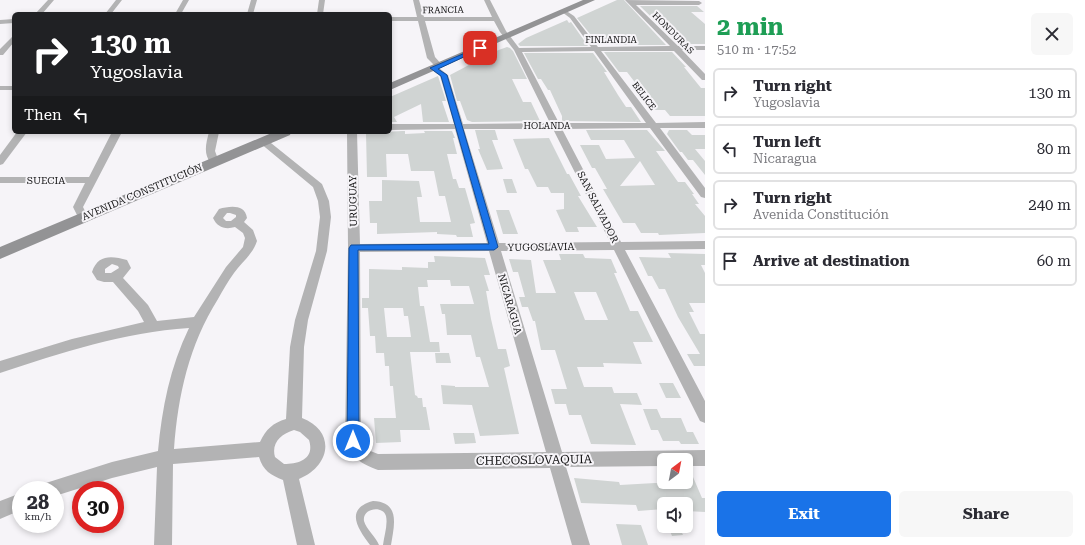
<!DOCTYPE html>
<meta charset="utf-8">
<style>
:root{--surface:#fff;--page:#f7f7f7;--text:#2b2b33;--muted:#7c7c81;--line:#e1e1e2;--accent:#1a73e8}
body{margin:0;font-family:"Roboto Serif",serif;background:var(--page);color:var(--text);height:100vh;display:flex;flex-direction:column;font-size:15px;white-space:nowrap}
*{box-sizing:border-box;margin:0}
p{font-size:13px;color:var(--muted)}
.icon{flex:none;width:22px;height:22px;fill:none;stroke:currentColor;stroke-width:2;stroke-linecap:round;stroke-linejoin:round}
.map{position:relative;flex:1;overflow:hidden}
.drawer{display:flex;flex-direction:column;background:var(--surface);width:380px}
.drawer>*{flex:none}
.top-card{position:absolute;left:12px;top:12px;width:380px;height:122px;border-radius:6px;box-shadow:0 2px 6px #0003;background:#202124;color:#fff;overflow:hidden}
.needle{width:26px;rotate:32deg}
.controls{position:absolute;left:657px;top:453px;display:grid;gap:8px}
.controls a{display:grid;place-items:center;width:36px;height:36px;border-radius:6px;background:var(--surface);box-shadow:0 2px 6px #0003;font-size:20px}
.speed{position:absolute;left:12px;top:481px;display:flex;gap:8px;font-size:20px;font-weight:700;text-align:center}
.speed>*{display:grid;place-content:center;width:52px;height:52px;border-radius:50%;background:var(--surface);box-shadow:0 2px 6px #0003;line-height:1}
.speed small{font-size:10px;font-weight:400}
.speed .limit{border:6px solid #d22;background:#fff;color:#111}
.pin{position:absolute;display:grid;place-items:center;width:34px;height:34px;color:#fff;margin:-17px;border-radius:8px;box-shadow:0 2px 6px #0006}
.me{position:absolute;width:44px;margin:-22px;rotate:0deg;stroke-linejoin:round;filter:drop-shadow(0 0 3px #0008)}
.turn{display:flex;align-items:center;gap:14px;height:84px;padding:0 12px;font-size:18px}
.turn .icon{width:52px;height:52px;stroke-width:2.5}
.turn b{display:block;font-size:28px;line-height:34px}
.then{display:flex;align-items:center;height:38px;padding:0 12px;background:#0003;gap:8px;font-size:15px}
.round{display:grid;place-items:center;flex:none;width:42px;height:42px;border-radius:6px;background:var(--page)}
.head{display:flex;align-items:center;justify-content:space-between;height:68px;padding:0 12px}
h1{font-size:24px;font-weight:700;line-height:30px;color:#1e9e55}
.action{display:flex;gap:8px;margin-top:auto;padding:8px 12px}
.action a{flex:1;height:46px;border-radius:6px;background:var(--accent);color:#fff;font-size:16px;font-weight:700;line-height:46px;text-align:center}
.action a+a{background:var(--page);color:var(--text)}
ul{padding:0;list-style:none}
li{display:flex;align-items:center;gap:12px;height:50px;margin:0 8px 6px;padding:0 4px;border:2px solid var(--line);border-radius:6px}
li div{flex:1}
li b{display:block;font-size:15px}
li em{font-style:normal}
main{display:flex;flex:1;min-height:0}
.map>svg:first-child{display:block}
</style>
<main>
<div class="map">
<svg width="705" height="545" viewBox="0 0 705 545">
<rect width="100%" height="100%" fill="#f6f4f8"/>
<path fill="#d0d4d3" fill-rule="evenodd" d="M 617,0 L 624,0 L 666,45 L 599,45 L 577,18 Z
M 640,6 L 697,6 L 704,12 L 691,12 L 705,24 L 705,44 L 679,44 Z
M 567,20 L 569,23 L 571,22 L 588,46 L 520,46 L 518,44 L 526,38 Z
M 507,47 L 510,48 L 513,51 L 527,79 L 512,79 L 523,102 L 531,102 L 540,121 L 472,122 L 467,120 L 460,101 L 457,101 L 450,75 L 486,56 L 485,55 Z
M 604,52 L 672,52 L 686,67 L 684,67 L 701,88 L 705,88 L 705,116 L 670,116 L 665,110 L 652,110 L 636,90 L 640,89 L 627,72 L 619,72 Z
M 524,53 L 593,53 L 607,72 L 604,72 L 618,95 L 626,107 L 631,107 L 641,122 L 562,121 L 562,116 L 550,90 L 548,90 L 541,79 L 538,79 Z
M 438,76 L 446,101 L 442,101 L 449,122 L 423,122 L 421,104 L 394,117 L 397,122 L 390,122 L 390,97 Z
M 475,130 L 495,130 L 498,140 L 492,140 L 503,169 L 487,170 L 478,149 L 480,149 Z
M 586,130 L 647,130 L 665,151 L 656,151 L 678,182 L 685,182 L 694,194 L 692,194 L 699,204 L 695,204 L 705,216 L 705,233 L 659,235 L 658,233 L 641,233 L 635,223 L 623,223 L 603,189 L 607,189 L 595,168 L 592,168 L 580,145 L 599,145 L 606,159 L 635,158 L 624,140 L 591,140 ZM 640,161 L 655,185 L 620,186 Z
M 669,130 L 687,130 L 692,135 L 705,135 L 705,149 L 695,149 L 705,161 L 705,175 L 693,160 L 688,160 L 682,152 L 680,152 L 667,134 Z
M 402,131 L 405,131 L 405,134 L 425,133 L 424,131 L 452,131 L 455,138 L 453,138 L 457,154 L 447,154 L 453,179 L 456,179 L 459,188 L 465,188 L 475,223 L 470,224 L 473,237 L 457,237 L 456,235 L 437,234 L 437,232 L 377,234 L 377,223 L 370,223 L 369,201 L 382,201 L 382,180 L 419,181 L 422,197 L 417,197 L 420,222 L 451,222 L 445,196 L 439,196 L 434,171 L 411,171 L 408,154 L 386,154 L 387,177 L 367,177 L 366,133 Z
M 549,138 L 567,174 L 569,174 L 581,196 L 578,196 L 597,227 L 577,227 L 579,232 L 566,232 L 556,210 L 564,209 L 564,193 L 551,193 L 548,187 L 537,187 L 528,169 L 525,169 L 513,139 Z
M 503,179 L 512,179 L 517,193 L 507,193 Z
M 496,210 L 509,210 L 518,234 L 503,234 Z
M 668,253 L 705,254 L 705,265 L 701,265 L 705,273 L 705,303 L 689,303 L 694,312 L 689,312 L 700,334 L 705,334 L 705,366 L 694,366 L 687,354 L 700,354 L 678,317 L 665,289 L 659,289 L 652,276 L 648,276 L 639,257 L 671,258 Z
M 559,254 L 583,254 L 585,258 L 611,259 L 617,273 L 614,273 L 628,306 L 630,311 L 638,311 L 653,342 L 633,342 L 642,364 L 603,363 L 604,367 L 577,367 L 584,387 L 612,387 L 614,393 L 637,393 L 642,405 L 620,404 L 636,445 L 591,444 L 581,415 L 569,415 L 566,404 L 555,404 L 551,389 L 567,389 L 555,350 L 541,350 L 535,321 L 533,321 L 528,307 L 522,307 L 519,297 L 525,297 L 518,272 L 513,272 L 509,259 L 531,260 L 536,293 L 556,293 L 543,260 L 561,260 ZM 574,292 L 596,292 L 608,320 L 585,320 Z
M 434,256 L 485,258 L 490,275 L 484,275 L 489,291 L 486,291 L 491,319 L 498,349 L 506,349 L 510,366 L 504,368 L 519,434 L 480,436 L 472,405 L 443,404 L 441,385 L 455,386 L 455,387 L 489,387 L 480,357 L 476,357 L 471,335 L 447,335 L 445,314 L 442,314 L 440,304 L 474,304 L 469,286 L 451,286 L 450,280 L 427,280 L 428,287 L 418,287 L 420,306 L 424,306 L 430,342 L 439,342 L 440,352 L 410,352 L 415,395 L 417,396 L 418,398 L 422,398 L 423,407 L 426,407 L 430,430 L 400,430 L 401,442 L 376,443 L 374,418 L 396,418 L 393,386 L 390,386 L 389,366 L 385,366 L 384,353 L 376,353 L 375,336 L 370,336 L 368,308 L 362,308 L 362,298 L 369,298 L 369,269 L 402,270 L 402,267 L 428,268 L 428,262 L 435,262 ZM 384,308 L 403,308 L 404,316 L 408,316 L 411,337 L 387,337 Z
M 435,353 L 449,353 L 451,363 L 436,363 Z
M 659,383 L 673,383 L 681,398 L 666,398 Z
M 643,409 L 657,409 L 661,418 L 681,418 L 687,432 L 693,432 L 699,444 L 681,444 L 679,441 L 663,441 L 658,430 L 651,430 Z
M 453,433 L 474,433 L 476,443 L 455,444 Z
M 686,477 L 693,477 L 702,498 L 705,498 L 705,512 L 686,511 L 686,504 L 664,504 L 664,509 L 638,511 L 636,505 L 581,503 L 574,478 L 619,482 L 620,485 L 655,483 L 686,485 Z
M 616,524 L 641,525 L 648,545 L 622,545 Z
M 668,526 L 679,526 L 683,535 L 672,536 Z"/>
<g fill="none" stroke-linecap="round" stroke-linejoin="round">
<path fill="#b3b3b4" fill-rule="evenodd" d="M 373,501 C 401,502 394,526 391,545 L 383,545 C 384,536 388,525 386,516 C 383,505 362,508 364,521 C 366,529 376,537 379,545 L 370,545 C 358,529 344,509 373,501 Z"/>
<path fill="#b3b3b4" fill-rule="evenodd" d="M 48,0 L 54,0 L 42,14 L 35,14 Z
M 116,0 L 122,0 L 111,14 L 105,14 Z
M 183,0 L 189,0 L 181,14 L 175,14 Z
M 251,0 L 257,0 L 253,14 L 247,14 Z
M 319,0 L 325,0 L 323,14 L 317,14 Z
M 413,0 L 419,0 L 424,17 L 492,17 L 484,0 L 490,0 L 506,31 L 519,48 L 591,47 L 570,18 L 562,12 L 565,10 L 574,16 L 598,47 L 670,46 L 625,0 L 699,1 L 702,3 L 699,5 L 636,5 L 678,46 L 705,46 L 705,50 L 682,50 L 705,74 L 705,80 L 702,80 L 674,51 L 601,51 L 656,123 L 705,122 L 705,128 L 660,128 L 705,188 L 705,198 L 701,197 L 650,128 L 562,129 L 621,242 L 705,241 L 705,249 L 625,250 L 705,401 L 705,423 L 700,421 L 614,250 L 501,251 L 562,452 L 705,450 L 705,466 L 686,466 L 686,460 L 664,460 L 664,466 L 566,467 L 590,545 L 572,545 L 550,468 L 378,470 C 360,463 353,459 345,441 L 348,248 L 347,132 L 357,132 L 360,244 L 487,243 L 455,129 L 390,130 L 390,124 L 454,124 L 440,76 L 429,68 L 430,66 L 435,66 L 427,58 L 418,21 L 390,21 L 390,17 L 417,17 ZM 425,21 L 494,21 L 500,32 L 514,50 L 550,123 L 463,124 L 448,75 L 439,68 L 443,66 L 435,57 ZM 594,51 L 646,123 L 559,123 L 522,52 ZM 464,129 L 553,129 L 610,242 L 499,243 ZM 489,251 L 546,452 L 378,454 L 368,450 L 361,441 L 360,252 Z
M 14,19 L 14,23 L 0,24 L 0,20 Z
M 14,36 L 14,42 L 3,55 L 0,55 L 0,49 L 12,37 Z
M 0,86 L 14,86 L 14,90 L 0,90 Z
M 17,132 L 27,132 L 3,164 L 0,165 L 0,155 Z
M 112,132 L 122,132 L 83,207 L 88,217 L 87,219 L 79,219 L 73,207 L 85,183 L 0,183 L 0,177 L 89,177 Z
M 209,132 L 219,132 L 215,151 L 219,162 L 214,165 L 211,164 C 203,153 206,144 209,132 Z
M 263,138 L 266,139 L 322,184 L 329,201 L 331,217 L 327,251 L 308,320 L 304,347 L 302,418 C 336,431 331,466 299,479 L 315,545 L 297,545 L 283,480 C 271,475 263,471 259,457 L 173,464 L 172,545 L 154,545 L 157,467 L 112,478 L 55,496 L 55,490 L 41,490 L 43,484 L 49,482 L 112,462 L 158,451 C 162,408 170,367 189,328 C 124,332 61,353 0,373 L 0,361 L 72,339 L 144,322 L 138,311 L 113,282 L 104,282 L 97,280 L 92,272 C 98,254 112,256 127,260 L 131,268 L 123,278 L 148,305 L 157,321 L 194,317 L 226,267 L 243,247 L 245,238 L 243,233 L 235,227 C 225,230 217,227 213,218 L 219,209 C 230,206 245,204 247,218 L 244,222 L 253,230 L 257,241 C 253,254 242,262 234,273 C 228,281 223,290 218,299 C 189,345 178,395 174,449 L 260,442 C 266,429 273,423 286,419 L 290,347 L 295,320 L 316,251 L 320,217 L 318,201 L 313,187 L 260,143 L 258,141 ZM 227,213 L 230,213 L 236,215 L 236,217 L 231,221 L 226,221 L 223,218 ZM 112,264 L 118,266 L 119,268 L 111,273 L 105,273 L 105,269 ZM 294,430 L 300,432 L 309,440 C 315,459 299,464 284,464 L 275,457 C 271,443 281,434 294,430 Z
M 21,493 L 21,510 L 0,519 L 0,501 Z"/>
<path fill="#939395" fill-rule="evenodd" d="M 583,0 L 595,0 L 390,90 L 390,83 Z
M 274,132 L 291,132 L 290,135 L 0,259 L 0,247 Z"/>
</g>
<path fill="#1a73e8" stroke="#114b97" d="M 479,47 L 483,48 L 438,69 L 447,75 L 498,247 L 494,250 L 358,250 L 359,441 L 357,445 L 353,447 L 348,445 L 347,441 L 349,248 L 351,245 L 489,244 L 441,76 L 430,68 Z"/>
<g text-anchor="middle" dominant-baseline="central" stroke-width="4" stroke-linejoin="round" paint-order="stroke">
<g font-size="9" fill="#111112" stroke="#f6f4f8">
<text transform="translate(443 10) rotate(-1)">FRANCIA</text>
<text transform="translate(673 33) rotate(45)">HONDURAS</text>
<text x="611" y="40">FINLANDIA</text>
<text transform="translate(644 96) rotate(53)">BELICE</text>
<text x="547" y="126">HOLANDA</text>
</g>
<g font-size="10" fill="#111112" stroke="#f6f4f8">
<text x="46" y="180">SUECIA</text>
<text transform="translate(142 192) rotate(-23)">AVENIDA CONSTITUCIÓN</text>
<text transform="translate(353 201) rotate(-91)">URUGUAY</text>
<text transform="translate(598 207) rotate(63)">SAN SALVADOR</text>
<text transform="translate(541 247) rotate(-1)">YUGOSLAVIA</text>
<text transform="translate(510 304) rotate(74)">NICARAGUA</text>
</g>
<g font-size="12" fill="#111112" stroke="#f6f4f8">
<text transform="translate(534 460) rotate(-1)">CHECOSLOVAQUIA</text>
</g>
</g>
</svg>
<div class="controls">
<a><svg class="needle" viewBox="-14 -14 28 28"><path d="M0-13l5 13h-10z" fill="#e53935"/><path d="M0 13l5-13h-10z" fill="#7c7c81"/></svg></a>
<a><svg class="icon" aria-label="sound" viewBox="0 0 24 24"><path d="M4 9h4l5-4v14l-5-4H4zM17 9q2 3 0 6"/></svg></a>
</div>
<div class="speed"><div>28<small>km/h</small></div><div class="limit">30</div></div>
<div class="pin" style="left:480px;top:48px;background:#d93025"><svg class="icon" aria-label="arrive" viewBox="0 0 24 24"><path d="M6 21V4h12l-3 4 3 4H6"/></svg></div>
<svg class="me" style="left:353px;top:441px" viewBox="-20 -20 40 40"><circle r="17" fill="#1a73e8" stroke="#fff" stroke-width="3"/><path d="M0-11L8 9 0 5-8 9z" fill="#fff"/></svg>
<div class="top-card">
<div class="turn"><svg class="icon" aria-label="right" viewBox="0 0 24 24"><path d="M7 20v-9h11M14 6l5 5-5 5"/></svg><div><b>130 m</b>Yugoslavia</div></div>
<div class="then">Then<svg class="icon" aria-label="left" viewBox="0 0 24 24"><path d="M17 20v-9H6M10 6l-5 5 5 5"/></svg></div>
</div>
</div>
<section class="drawer">
<div class="head"><div><h1>2 min</h1><p>510 m · 17:52</p></div><a class="round"><svg class="icon" aria-label="close" viewBox="0 0 24 24"><path d="M6 6l12 12M18 6L6 18"/></svg></a></div>
<ul>
<li><svg class="icon" aria-label="right" viewBox="0 0 24 24"><path d="M7 20v-9h11M14 6l5 5-5 5"/></svg><div><b>Turn right</b><p>Yugoslavia</p></div><em>130 m</em></li>
<li><svg class="icon" aria-label="left" viewBox="0 0 24 24"><path d="M17 20v-9H6M10 6l-5 5 5 5"/></svg><div><b>Turn left</b><p>Nicaragua</p></div><em>80 m</em></li>
<li><svg class="icon" aria-label="right" viewBox="0 0 24 24"><path d="M7 20v-9h11M14 6l5 5-5 5"/></svg><div><b>Turn right</b><p>Avenida Constitución</p></div><em>240 m</em></li>
<li><svg class="icon" aria-label="arrive" viewBox="0 0 24 24"><path d="M6 21V4h12l-3 4 3 4H6"/></svg><div><b>Arrive at destination</b></div><em>60 m</em></li>
</ul>
<div class="action"><a>Exit</a><a>Share</a></div>
</section>
</main>
